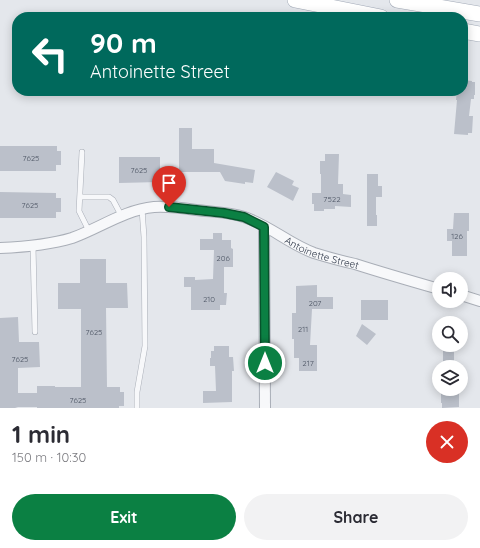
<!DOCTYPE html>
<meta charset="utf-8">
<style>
:root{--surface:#fff;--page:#f2f2f3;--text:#2b2b33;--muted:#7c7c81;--accent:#0b8043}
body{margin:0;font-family:Quicksand,sans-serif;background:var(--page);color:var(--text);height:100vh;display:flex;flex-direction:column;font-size:15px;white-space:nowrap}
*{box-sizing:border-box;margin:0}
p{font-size:13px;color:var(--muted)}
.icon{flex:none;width:22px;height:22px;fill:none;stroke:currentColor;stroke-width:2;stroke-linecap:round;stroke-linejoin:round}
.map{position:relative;height:408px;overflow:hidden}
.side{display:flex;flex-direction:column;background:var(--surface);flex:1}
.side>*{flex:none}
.guide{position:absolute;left:12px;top:12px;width:456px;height:84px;border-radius:16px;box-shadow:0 2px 10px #0003;background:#00695c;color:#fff;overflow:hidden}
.tools{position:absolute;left:432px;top:272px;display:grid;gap:8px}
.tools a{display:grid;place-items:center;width:36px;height:36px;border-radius:50%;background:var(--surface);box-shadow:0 2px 10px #0003;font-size:20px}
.pin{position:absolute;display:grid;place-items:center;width:34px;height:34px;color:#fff;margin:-41px -17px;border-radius:50% 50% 50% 0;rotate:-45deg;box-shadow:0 0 4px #0007}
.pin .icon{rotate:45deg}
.me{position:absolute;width:44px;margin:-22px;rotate:0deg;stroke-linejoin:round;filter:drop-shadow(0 0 3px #0008)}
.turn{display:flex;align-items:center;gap:14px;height:84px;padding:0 12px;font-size:18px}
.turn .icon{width:52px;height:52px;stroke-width:2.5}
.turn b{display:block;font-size:28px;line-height:34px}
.round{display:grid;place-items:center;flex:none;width:42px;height:42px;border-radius:21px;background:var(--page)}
.summary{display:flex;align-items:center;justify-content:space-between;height:68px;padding:0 12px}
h1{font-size:24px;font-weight:700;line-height:30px}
.primary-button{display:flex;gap:8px;margin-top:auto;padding:8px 12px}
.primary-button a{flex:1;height:46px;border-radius:24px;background:var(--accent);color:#fff;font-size:16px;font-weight:700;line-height:46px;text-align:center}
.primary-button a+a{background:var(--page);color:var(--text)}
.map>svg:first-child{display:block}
</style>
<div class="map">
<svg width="480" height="408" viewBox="0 0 480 408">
<rect width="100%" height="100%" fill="#e4e7ec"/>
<path fill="#bbc0ca" d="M 463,80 L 472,81 L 472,82 L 475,82 L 475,95 L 474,95 L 474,99 L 471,99 L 469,116 L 473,116 L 472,133 L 468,133 L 468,135 L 454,134 L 457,100 L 456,100 L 457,91 L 463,91 Z
M 179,128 L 192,128 L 192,149 L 214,149 L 214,163 L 255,170 L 253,183 L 245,182 L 245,184 L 225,181 L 220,172 L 179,172 Z
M 0,146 L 57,146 L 57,151 L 61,151 L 61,165 L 56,165 L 56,171 L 0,171 Z
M 325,154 L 339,154 L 338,184 L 343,184 L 343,194 L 351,195 L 351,207 L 335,206 L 335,209 L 324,209 L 324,211 L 314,211 L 314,204 L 312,204 L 312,193 L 321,193 L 321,174 L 320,174 L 320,161 L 325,161 Z
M 119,157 L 160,157 L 160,182 L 119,183 Z
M 276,172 L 294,181 L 292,185 L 299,188 L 293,201 L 267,187 Z
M 367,174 L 378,174 L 378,186 L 382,186 L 382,197 L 376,197 L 376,215 L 377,215 L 377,226 L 367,226 Z
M 0,192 L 56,193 L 56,198 L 61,198 L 61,212 L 56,212 L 56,218 L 0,218 Z
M 454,213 L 469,213 L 469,231 L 467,231 L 467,256 L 452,256 L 452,241 L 447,241 L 447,229 L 453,229 Z
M 213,233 L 222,233 L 222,240 L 231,240 L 231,248 L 233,249 L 233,267 L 224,267 L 224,293 L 227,293 L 226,305 L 220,305 L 220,310 L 191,310 L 191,287 L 184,287 L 184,277 L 195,277 L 195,280 L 213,279 L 214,250 L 200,250 L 200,239 L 213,239 Z
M 80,259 L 106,259 L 106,283 L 127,283 L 128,308 L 106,308 L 107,387 L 120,387 L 120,392 L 124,392 L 124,406 L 119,406 L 119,408 L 37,408 L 37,407 L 18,407 L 15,408 L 0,408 L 0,318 L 18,317 L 19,342 L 39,342 L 40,367 L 18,368 L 18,393 L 37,393 L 37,386 L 55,386 L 55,387 L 81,387 L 81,309 L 58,309 L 58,283 L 80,283 Z
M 317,285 L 317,297 L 333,297 L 333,309 L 312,309 L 310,345 L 317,345 L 317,371 L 299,371 L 299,358 L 294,358 L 294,339 L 292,339 L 292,313 L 296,313 L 296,286 Z
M 361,300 L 388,300 L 388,320 L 361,320 Z
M 362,324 L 376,334 L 367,345 L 356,336 Z
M 443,345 L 454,345 L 454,366 L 443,366 Z
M 214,346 L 229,346 L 229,357 L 233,357 L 234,371 L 232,371 L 232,402 L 203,403 L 203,391 L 216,391 L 215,366 L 210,366 L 210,358 L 211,358 L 211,351 L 214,351 Z
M 444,389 L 459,389 L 459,407 L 442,408 L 442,403 L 441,403 L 441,390 L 444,390 Z"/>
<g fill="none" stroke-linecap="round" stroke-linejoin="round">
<defs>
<path id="lane" d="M 82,152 L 79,211 L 89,231
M 80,197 L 109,197 L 113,200 L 121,215
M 33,246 L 35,332
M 137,408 L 137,392 L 145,346 L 144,237 L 142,209"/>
<g id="street">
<path d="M 264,227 L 265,408"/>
<path id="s1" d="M 0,248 C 24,247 49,245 72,238 C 100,228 124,210 154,207 C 168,206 182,208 196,210 C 212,212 229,212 244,217 C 269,225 289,244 314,253 C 327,257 341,261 355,264 C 383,273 411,281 439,289"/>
<path d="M 461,295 L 480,301"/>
</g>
<path id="primary" d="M 295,0 L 381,17
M 397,0 L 480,14
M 463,31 L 480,34"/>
</defs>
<use href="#lane" stroke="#a9aeb7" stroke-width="6"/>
<use href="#street" stroke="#a9aeb7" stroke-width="12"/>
<use href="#primary" stroke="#a3abb8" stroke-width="16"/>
<use href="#lane" stroke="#f7f8fa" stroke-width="5"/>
<use href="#street" stroke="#f7f8fa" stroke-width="10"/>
<use href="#primary" stroke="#fff" stroke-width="15"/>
</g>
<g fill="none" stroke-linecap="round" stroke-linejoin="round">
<defs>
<path id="route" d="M 169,207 L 224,213 L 244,217 L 264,227 L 265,363"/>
</defs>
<use href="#route" stroke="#07532c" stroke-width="10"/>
<use href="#route" stroke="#0b8043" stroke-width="7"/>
</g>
<g text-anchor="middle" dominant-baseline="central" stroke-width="4" stroke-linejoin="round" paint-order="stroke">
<g font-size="8" fill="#4f5766">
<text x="31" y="158">7625</text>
<text x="139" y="170">7625</text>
<text x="332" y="199">7522</text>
<text x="30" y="205">7625</text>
<text x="457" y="236">126</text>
<text x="223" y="258">206</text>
<text x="209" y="299">210</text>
<text x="315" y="303">207</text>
<text x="303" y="329">211</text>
<text x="94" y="332">7625</text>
<text x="20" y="359">7625</text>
<text x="308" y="363">217</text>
<text x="78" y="400">7625</text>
</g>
<g font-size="10" fill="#2b3445" stroke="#f4f6f9">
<text stroke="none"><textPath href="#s1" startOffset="338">Antoinette Street</textPath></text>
</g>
</g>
</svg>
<div class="tools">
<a><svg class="icon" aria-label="sound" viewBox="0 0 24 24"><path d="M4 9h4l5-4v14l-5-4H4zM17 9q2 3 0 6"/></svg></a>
<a><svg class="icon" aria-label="search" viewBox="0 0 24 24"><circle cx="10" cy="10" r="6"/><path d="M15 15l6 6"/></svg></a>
<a><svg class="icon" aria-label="layers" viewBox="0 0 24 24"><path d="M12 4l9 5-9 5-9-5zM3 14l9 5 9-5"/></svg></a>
</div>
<div class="pin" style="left:169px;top:207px;background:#d93025"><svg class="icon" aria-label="arrive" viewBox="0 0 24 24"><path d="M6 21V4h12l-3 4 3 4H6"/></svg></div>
<svg class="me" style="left:265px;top:363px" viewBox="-20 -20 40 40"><circle r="17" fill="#0b8043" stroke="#fff" stroke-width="3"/><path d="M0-11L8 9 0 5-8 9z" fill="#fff"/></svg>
<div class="guide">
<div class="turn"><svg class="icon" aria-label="left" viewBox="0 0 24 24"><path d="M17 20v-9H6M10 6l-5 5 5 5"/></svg><div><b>90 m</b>Antoinette Street</div></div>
</div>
</div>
<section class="side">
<div class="summary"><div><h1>1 min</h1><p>150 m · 10:30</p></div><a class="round" style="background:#d93025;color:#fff"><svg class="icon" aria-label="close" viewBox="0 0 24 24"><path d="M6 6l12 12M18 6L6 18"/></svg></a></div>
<div class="primary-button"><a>Exit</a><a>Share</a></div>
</section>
